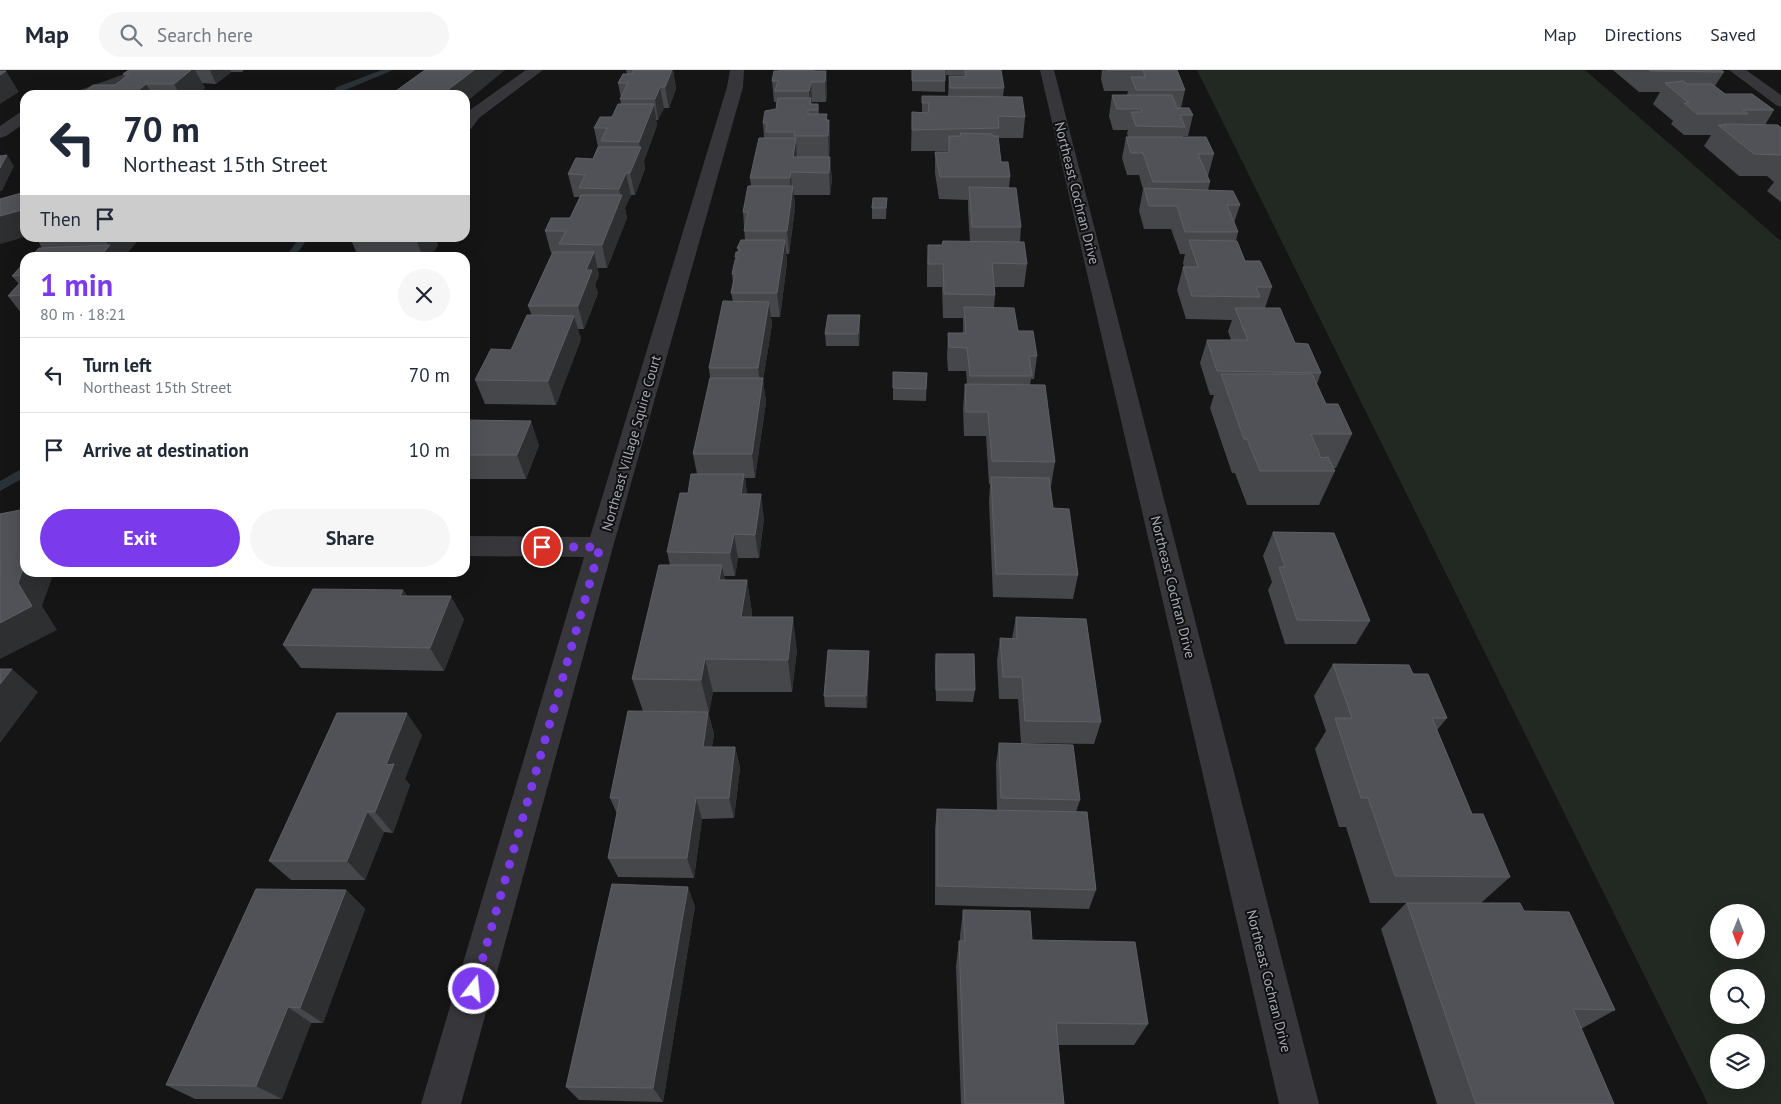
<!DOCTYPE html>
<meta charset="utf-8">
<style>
:root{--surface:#fff;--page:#f6f6f7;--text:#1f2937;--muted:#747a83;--line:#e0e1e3;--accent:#7c3aed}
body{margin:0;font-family:"PT Sans",sans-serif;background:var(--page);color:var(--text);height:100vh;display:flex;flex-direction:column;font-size:19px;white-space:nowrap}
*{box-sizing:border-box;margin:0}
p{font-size:16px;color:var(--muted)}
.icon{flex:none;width:28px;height:28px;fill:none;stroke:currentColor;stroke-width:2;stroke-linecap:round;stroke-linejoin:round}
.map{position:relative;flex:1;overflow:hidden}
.sheet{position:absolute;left:20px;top:182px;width:450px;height:325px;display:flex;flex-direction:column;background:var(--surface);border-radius:15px;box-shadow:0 5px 20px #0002}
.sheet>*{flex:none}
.banner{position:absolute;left:20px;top:20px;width:450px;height:152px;border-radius:15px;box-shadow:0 5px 20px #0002;background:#fff;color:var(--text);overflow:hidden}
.needle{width:32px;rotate:181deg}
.tools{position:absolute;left:1710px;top:834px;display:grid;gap:10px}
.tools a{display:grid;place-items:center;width:55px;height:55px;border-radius:50%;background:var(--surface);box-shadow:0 5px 20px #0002;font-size:25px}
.pin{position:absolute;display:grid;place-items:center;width:42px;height:42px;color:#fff;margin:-21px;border:2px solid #fff;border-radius:50%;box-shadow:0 1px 5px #0007}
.me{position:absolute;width:55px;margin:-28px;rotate:16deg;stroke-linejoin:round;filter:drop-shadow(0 0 4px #0008)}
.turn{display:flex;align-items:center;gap:18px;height:105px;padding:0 20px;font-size:22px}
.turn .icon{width:65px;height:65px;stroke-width:2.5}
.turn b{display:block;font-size:35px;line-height:42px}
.then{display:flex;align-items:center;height:48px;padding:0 20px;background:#0003;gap:10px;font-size:19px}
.round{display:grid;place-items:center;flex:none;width:52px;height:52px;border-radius:26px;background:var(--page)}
.headline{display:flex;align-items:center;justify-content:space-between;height:85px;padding:0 20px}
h1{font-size:30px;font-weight:700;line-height:38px;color:var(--accent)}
.action{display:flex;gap:10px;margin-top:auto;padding:10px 20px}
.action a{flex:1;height:58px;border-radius:30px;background:var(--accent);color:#fff;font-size:20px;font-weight:700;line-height:58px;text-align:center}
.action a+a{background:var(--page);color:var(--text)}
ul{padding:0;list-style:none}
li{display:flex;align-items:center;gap:15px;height:75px;padding:0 20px;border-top:1px solid var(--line)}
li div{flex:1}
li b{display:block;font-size:19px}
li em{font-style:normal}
header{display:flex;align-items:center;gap:30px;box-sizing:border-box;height:70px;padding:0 25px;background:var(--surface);border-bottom:1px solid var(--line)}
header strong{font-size:24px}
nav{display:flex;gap:28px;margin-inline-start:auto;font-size:18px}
.search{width:350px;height:45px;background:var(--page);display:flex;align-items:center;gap:12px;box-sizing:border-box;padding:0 18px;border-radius:28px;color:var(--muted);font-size:19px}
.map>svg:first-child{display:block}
</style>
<header>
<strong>Map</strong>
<div class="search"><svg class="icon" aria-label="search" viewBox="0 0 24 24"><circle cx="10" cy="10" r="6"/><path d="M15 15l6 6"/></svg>Search here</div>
<nav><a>Map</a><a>Directions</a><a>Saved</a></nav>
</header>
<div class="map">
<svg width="1781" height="1034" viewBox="0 0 1781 1034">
<rect width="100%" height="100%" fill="#151516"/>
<path fill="#212922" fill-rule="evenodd" d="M 1197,0 L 1585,0 L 1781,171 L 1781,1034 L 1708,1034 ZM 1719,842 L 1756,842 L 1756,880 L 1719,880 ZM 1719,908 L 1756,908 L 1756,945 L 1719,945 ZM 1719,972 L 1756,972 L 1756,1010 L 1719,1010 Z"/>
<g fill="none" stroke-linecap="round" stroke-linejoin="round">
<path fill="#2b333a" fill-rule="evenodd" d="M 382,0 L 393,0 L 343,21 L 338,25 L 329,25 L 337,17 Z
M 299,168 L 308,168 L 294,188 L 285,188 Z
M 25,397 L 25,407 L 0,421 L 0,411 Z"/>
<path fill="#36363b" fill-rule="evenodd" d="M 136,0 L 157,0 L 155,3 L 94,25 L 71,25 L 74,22 Z
M 526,0 L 543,0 L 479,48 L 471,59 L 465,61 L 465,45 L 467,42 Z
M 730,0 L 744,0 L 743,17 L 613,477 L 461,1034 L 421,1034 L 584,487 L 465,486 L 465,466 L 590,467 L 727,17 Z
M 1040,0 L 1054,0 L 1319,1034 L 1279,1034 Z
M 1729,0 L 1746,0 L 1781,25 L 1781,37 L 1776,35 Z
M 25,41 L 25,53 L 6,66 L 0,68 L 0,56 L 19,43 Z"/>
</g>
<path fill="#46474b" d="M 129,0 L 244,0 L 242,2 L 231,2 L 216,14 L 202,13 L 205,18 L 197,25 L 67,25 L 80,25 L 115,15 L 125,7 L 123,4 Z
M 505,0 L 465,25 L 393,25 L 393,23 Z
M 626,0 L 673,0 L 676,19 L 669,38 L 664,38 L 658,50 L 656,50 L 657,55 L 644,91 L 645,99 L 635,125 L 631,125 L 625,138 L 627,148 L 607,198 L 597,198 L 599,205 L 595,215 L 598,223 L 584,259 L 578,259 L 581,269 L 556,335 L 485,334 L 475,310 L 511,280 L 532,246 L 528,236 L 552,183 L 551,183 L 545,161 L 570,148 L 580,127 L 574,127 L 568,104 L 593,89 L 598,77 L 594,58 L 612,47 L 621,34 L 620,29 L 621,28 L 618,13 L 627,4 Z
M 815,0 L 815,1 L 826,1 L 827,22 L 826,32 L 812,32 L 812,34 L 818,34 L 819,44 L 827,44 L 827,50 L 829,50 L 830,71 L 829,87 L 832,109 L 830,125 L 794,125 L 795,138 L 789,184 L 786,184 L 787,193 L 780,247 L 771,247 L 772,255 L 763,310 L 766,332 L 755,408 L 745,408 L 747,424 L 764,448 L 759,488 L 738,488 L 735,506 L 724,506 L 725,510 L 747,510 L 752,543 L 752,547 L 797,580 L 792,622 L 713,622 L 709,642 L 708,642 L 714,664 L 712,677 L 735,677 L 740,698 L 734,748 L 702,749 L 694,808 L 618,807 L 608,788 L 617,744 L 610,728 L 686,642 L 643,641 L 632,609 L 670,495 L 667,482 L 688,423 L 697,404 L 693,384 L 710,308 L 709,298 L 733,231 L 731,223 L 733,214 L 732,204 L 735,190 L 735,187 L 738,182 L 737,178 L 745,170 L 743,142 L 751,116 L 750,108 L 764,68 L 763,53 L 776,39 L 776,32 L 774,32 L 772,11 Z
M 912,0 L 945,0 L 945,22 L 912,21 Z
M 946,0 L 1001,0 L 1004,18 L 1003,27 L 1025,47 L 1023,68 L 998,68 L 1001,92 L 1010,107 L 1009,118 L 1021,157 L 1020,172 L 1027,194 L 1024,217 L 994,217 L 995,225 L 994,237 L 1018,261 L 1037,286 L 1034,309 L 1031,309 L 1030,315 L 1055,392 L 1051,416 L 1050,416 L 1053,438 L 1078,505 L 1073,529 L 993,527 L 989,431 L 990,414 L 989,414 L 986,366 L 964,366 L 963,338 L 965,314 L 967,314 L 966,301 L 948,301 L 947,287 L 948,263 L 963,263 L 963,248 L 943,248 L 942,217 L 927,217 L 927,198 L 928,175 L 942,175 L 970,171 L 968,140 L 968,130 L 939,129 L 935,103 L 935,82 L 948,82 L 948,81 L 911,81 L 912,42 L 922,42 L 922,26 L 948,26 L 949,6 L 964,6 L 964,5 L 946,5 Z
M 1102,0 L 1177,0 L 1185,20 L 1181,38 L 1193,45 L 1188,66 L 1183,66 L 1183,67 L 1214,84 L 1208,106 L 1207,106 L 1210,112 L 1208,120 L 1240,135 L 1234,153 L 1238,162 L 1236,171 L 1245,191 L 1272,217 L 1265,238 L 1321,303 L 1317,314 L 1326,334 L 1352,364 L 1336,398 L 1333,398 L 1335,401 L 1319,435 L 1247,435 L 1235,403 L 1232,403 L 1210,338 L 1214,325 L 1210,325 L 1200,293 L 1207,270 L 1231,270 L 1228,261 L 1232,250 L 1186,249 L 1177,220 L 1183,197 L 1184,197 L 1183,193 L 1185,184 L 1180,184 L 1171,159 L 1144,159 L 1139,141 L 1143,119 L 1139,105 L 1127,105 L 1122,88 L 1126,67 L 1128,67 L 1127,63 L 1128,60 L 1113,60 L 1109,46 L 1112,25 L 1127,25 L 1128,21 L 1104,21 L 1101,9 Z
M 1613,0 L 1721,0 L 1724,2 L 1715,16 L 1725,24 L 1774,40 L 1765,55 L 1781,58 L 1781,132 L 1767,121 L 1774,112 L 1767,106 L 1739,106 L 1704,76 L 1711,65 L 1684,65 L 1671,54 L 1673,51 L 1653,34 L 1660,22 L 1639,22 Z
M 887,128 L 886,149 L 872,149 L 872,138 Z
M 41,168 L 138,168 L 139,169 L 123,188 L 30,188 L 42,178 L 38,171 Z
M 353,168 L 435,168 L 438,175 L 430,188 L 359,188 L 351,170 Z
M 25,192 L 25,248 L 8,226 L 19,214 L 12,206 Z
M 860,258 L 859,276 L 826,276 L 825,264 Z
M 893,302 L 927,303 L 926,331 L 893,330 Z
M 465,350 L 539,375 L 526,409 L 465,409 Z
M 1273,462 L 1370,551 L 1356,574 L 1285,574 L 1268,520 L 1272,512 L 1263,486 Z
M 403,520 L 407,526 L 464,549 L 444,601 L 301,598 L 283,575 Z
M 1016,547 L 1101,652 L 1094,674 L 1021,673 L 1018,629 L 999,629 L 997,591 L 1000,568 L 1012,569 Z
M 869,581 L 869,593 L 867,638 L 825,637 L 824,626 Z
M 936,584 L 975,620 L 973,632 L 936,631 L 935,596 Z
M 1333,594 L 1413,604 L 1447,648 L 1437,660 L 1472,744 L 1510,807 L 1481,833 L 1524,841 L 1615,940 L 1581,959 L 1614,1034 L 1437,1034 L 1381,859 L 1406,833 L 1370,833 L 1346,757 L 1339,757 L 1315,679 L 1326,661 L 1314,626 Z
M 422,665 L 405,709 L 410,715 L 393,763 L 384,762 L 365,810 L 291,810 L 269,791 Z
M 999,673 L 1080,730 L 1076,742 L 1096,820 L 1089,839 L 935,835 L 935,759 L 937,739 L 997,740 L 996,694 Z
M 346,820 L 365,839 L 323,953 L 311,953 L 282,1029 L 195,1029 L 166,1015 Z
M 695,836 L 663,1032 L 579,1030 L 566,1017 Z
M 963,840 L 1032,870 L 1148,954 L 1134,975 L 1058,975 L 1064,1034 L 961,1034 L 956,896 L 959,871 L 960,871 L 960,866 Z"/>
<path fill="#2e2f31" d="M 191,0 L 195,0 L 205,18 L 197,25 L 180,25 L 174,14 Z
M 210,0 L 230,0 L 231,2 L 216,14 Z
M 474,0 L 505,0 L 465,33 L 465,25 L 441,25 Z
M 671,0 L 673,0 L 676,19 L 669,38 L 665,17 Z
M 6,1 L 19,22 L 0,34 L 0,5 Z
M 826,1 L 827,22 L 826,32 L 825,12 Z
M 811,12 L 812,32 L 810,40 L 809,21 Z
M 146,14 L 153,25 L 132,25 Z
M 660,17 L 664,38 L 658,50 L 655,29 Z
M 654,34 L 657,55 L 644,91 L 645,99 L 635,125 L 630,103 L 640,80 L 639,72 Z
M 829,50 L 830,71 L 829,87 L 828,66 Z
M 796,68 L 797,89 L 793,87 Z
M 7,85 L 14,96 L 2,121 L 0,121 L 0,98 Z
M 830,87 L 832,109 L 830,125 L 829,103 Z
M 791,102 L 792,121 L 793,116 L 795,138 L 789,184 L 787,161 L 791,128 L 790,108 Z
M 626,103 L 631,125 L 625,138 L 627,148 L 607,198 L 602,175 L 621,128 L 619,119 Z
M 25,139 L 25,167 L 0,174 L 0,146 Z
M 105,168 L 138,168 L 139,169 L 123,188 L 99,188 L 109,176 L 104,169 Z
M 419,168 L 435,168 L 438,175 L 430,188 L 423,188 L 417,171 Z
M 785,170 L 787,193 L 780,247 L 777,223 Z
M 594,182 L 599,205 L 595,215 L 598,223 L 584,259 L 578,236 L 586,200 Z
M 769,232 L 772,255 L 763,310 L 766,332 L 755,408 L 752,384 L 761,320 L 758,298 Z
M 860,245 L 860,258 L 859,276 L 858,264 Z
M 574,246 L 581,269 L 556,335 L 548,311 Z
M 531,351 L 539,375 L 526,409 L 517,385 Z
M 744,404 L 748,428 L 741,424 Z
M 761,424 L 764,448 L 759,488 L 755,465 Z
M 734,464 L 738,488 L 735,506 L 730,483 Z
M 25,493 L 25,502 L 54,502 L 42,536 L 57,560 L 0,589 L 0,553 L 18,513 Z
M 722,495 L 728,528 L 719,510 Z
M 747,510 L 752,543 L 747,580 L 741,547 Z
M 403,520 L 417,543 L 400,526 Z
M 451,526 L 464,549 L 444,601 L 430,578 Z
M 793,547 L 797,580 L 792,622 L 788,590 Z
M 869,581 L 869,593 L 867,638 L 866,626 Z
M 705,589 L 713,622 L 709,642 L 701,610 Z
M 12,599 L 38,622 L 0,673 L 0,614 Z
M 708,642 L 714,664 L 709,699 L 703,677 Z
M 407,643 L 422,665 L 405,709 L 410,715 L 393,763 L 375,742 L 386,695 Z
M 735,677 L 740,698 L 734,748 L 729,728 Z
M 696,728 L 702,749 L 694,808 L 687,788 Z
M 367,742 L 384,762 L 365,810 L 347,791 Z
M 688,817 L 695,836 L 663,1032 L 653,1018 Z
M 346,820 L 365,839 L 323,953 L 300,938 Z
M 288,937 L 311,953 L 282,1029 L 256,1016 Z"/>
<path fill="#515257" stroke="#5e6066" d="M 129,0 L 191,0 L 174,14 L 146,14 L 132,25 L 67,25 L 80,25 L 93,15 L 115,15 L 129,4 L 123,4 Z
M 425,0 L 474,0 L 441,25 L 406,25 L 407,24 L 393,23 Z
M 633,0 L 672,0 L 665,17 L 660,17 L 655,29 L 620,29 L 628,13 L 618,13 L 623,4 L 632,4 Z
M 779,0 L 812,0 L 812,1 L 826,1 L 825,12 L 811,12 L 809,21 L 775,21 L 778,11 L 772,11 L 774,1 L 779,1 Z
M 912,0 L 945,0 L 945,11 L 912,11 Z
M 965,0 L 1001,0 L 1004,18 L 950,18 L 949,6 L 966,6 Z
M 1107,0 L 1177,0 L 1185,20 L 1136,20 L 1131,7 L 1145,7 L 1143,0 Z
M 1649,0 L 1721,0 L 1724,2 L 1651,1 Z
M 0,1 L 6,1 L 0,5 Z
M 1683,11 L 1687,14 L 1712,14 L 1725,24 L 1752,24 L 1774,40 L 1743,40 L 1748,44 L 1697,44 L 1684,33 L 1689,33 L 1665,13 Z
M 1112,25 L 1172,25 L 1177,38 L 1189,38 L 1193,45 L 1180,45 L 1185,57 L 1136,56 L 1131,42 L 1142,42 L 1141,39 L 1117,39 Z
M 922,26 L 1022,27 L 1025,47 L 998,46 L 999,58 L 912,60 L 912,42 L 928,43 L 929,33 L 922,33 Z
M 778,28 L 811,28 L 810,34 L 818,34 L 818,40 L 808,40 L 808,44 L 827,44 L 826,50 L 829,50 L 828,66 L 794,66 L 795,62 L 766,62 L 767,53 L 763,53 L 765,41 L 776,39 Z
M 618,34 L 654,34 L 639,72 L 601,71 L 607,58 L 594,58 L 600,47 L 612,47 Z
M 1724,54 L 1778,55 L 1781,58 L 1781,85 L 1754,84 L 1718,55 L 1725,55 Z
M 960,63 L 992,64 L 993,66 L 998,66 L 1001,92 L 1008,92 L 1010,107 L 940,107 L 935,82 L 949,82 L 949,66 L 961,66 Z
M 1126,67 L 1206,67 L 1214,84 L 1198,84 L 1210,112 L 1153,112 L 1143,83 L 1131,83 Z
M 759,68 L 796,68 L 793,87 L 830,87 L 829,103 L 791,102 L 790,108 L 750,108 Z
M 598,77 L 641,77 L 630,103 L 626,103 L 619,119 L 579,118 L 585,105 L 568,104 L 576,88 L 593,89 Z
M 7,85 L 0,98 L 0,86 Z
M 748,116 L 793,116 L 787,161 L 744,161 L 748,142 L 743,142 Z
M 969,117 L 1016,118 L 1021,157 L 972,157 Z
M 1144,118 L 1233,121 L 1240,135 L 1227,135 L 1238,162 L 1185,162 L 1177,136 L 1149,136 Z
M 25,122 L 25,139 L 0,146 L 0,129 Z
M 581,125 L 622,125 L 602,175 L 559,174 L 566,161 L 545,161 L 551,148 L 570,148 Z
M 873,128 L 887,128 L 886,138 L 872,138 Z
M 41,168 L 105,168 L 104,169 L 38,171 Z
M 353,168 L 419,168 L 417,171 L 351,170 Z
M 741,170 L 785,170 L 777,223 L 731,223 L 735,204 L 732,204 L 735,190 L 737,190 L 738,187 L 735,187 L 736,182 L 739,182 L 740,178 L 737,178 Z
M 1189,170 L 1237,171 L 1245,191 L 1260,191 L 1272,217 L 1256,217 L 1260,227 L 1192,226 L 1183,197 L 1198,197 Z
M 943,171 L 1024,172 L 1027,194 L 992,193 L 995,225 L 944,224 L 943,194 L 928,194 L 928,175 L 942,175 Z
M 110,175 L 99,188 L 30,188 L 39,178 Z
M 553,182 L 594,182 L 586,200 L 592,200 L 578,236 L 528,236 Z
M 25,192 L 25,205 L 12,206 Z
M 25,207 L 25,225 L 8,226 Z
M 723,231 L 769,232 L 758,298 L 709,298 Z
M 964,237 L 1014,238 L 1018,261 L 1033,261 L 1037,286 L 1029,286 L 1032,306 L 970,306 L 967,278 L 949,277 L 948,263 L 966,263 Z
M 1235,238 L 1280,238 L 1295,273 L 1308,274 L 1321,303 L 1217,301 L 1207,270 L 1248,270 Z
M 527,245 L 574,246 L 548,311 L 475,310 L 491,279 L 511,280 Z
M 828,245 L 860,245 L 858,264 L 825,264 Z
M 893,302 L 927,303 L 926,319 L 893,318 Z
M 1221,304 L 1312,304 L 1326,334 L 1338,334 L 1352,364 L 1311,364 L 1321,388 L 1328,387 L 1335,401 L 1260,401 L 1247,369 L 1244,369 Z
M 710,308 L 763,308 L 752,384 L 693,384 Z
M 965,314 L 1045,315 L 1055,392 L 992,391 L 988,342 L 966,342 Z
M 465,350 L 531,351 L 517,385 L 465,385 Z
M 691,404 L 744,404 L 741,424 L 761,424 L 755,465 L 734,464 L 730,483 L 667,482 L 680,423 L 688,423 Z
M 991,407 L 1049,408 L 1053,438 L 1069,439 L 1078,505 L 996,504 Z
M 25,439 L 25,493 L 18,513 L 32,536 L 0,553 L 0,444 Z
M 1273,462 L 1334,463 L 1370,551 L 1297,550 L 1279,497 L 1285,497 Z
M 659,495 L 722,495 L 719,510 L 747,510 L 741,547 L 793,547 L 788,590 L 705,589 L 701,610 L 632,609 Z
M 313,519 L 403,520 L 400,526 L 451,526 L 430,578 L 283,575 Z
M 1016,547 L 1086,549 L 1101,652 L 1025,651 L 1022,607 L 1003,607 L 1000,568 L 1017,569 Z
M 828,580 L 869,581 L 866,626 L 824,626 Z
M 936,584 L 974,584 L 975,620 L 936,620 Z
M 1333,594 L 1409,595 L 1413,604 L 1428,604 L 1447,648 L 1432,648 L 1472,744 L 1483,744 L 1510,807 L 1395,806 L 1368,728 L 1361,728 L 1335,648 L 1352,648 Z
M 0,599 L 12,599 L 0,614 Z
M 628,641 L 708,642 L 703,677 L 735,677 L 729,728 L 696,728 L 687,788 L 608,788 L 620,728 L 610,728 Z
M 337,643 L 407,643 L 386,695 L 394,694 L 375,742 L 367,742 L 347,791 L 269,791 Z
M 999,673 L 1073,675 L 1080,730 L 1001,728 Z
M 937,739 L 1087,742 L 1096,820 L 937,816 Z
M 612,814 L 688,817 L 653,1018 L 566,1017 Z
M 256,819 L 346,820 L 300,938 L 288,937 L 256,1016 L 166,1015 Z
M 1407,833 L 1520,833 L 1524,841 L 1569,842 L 1615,940 L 1573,939 L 1614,1034 L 1476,1034 Z
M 963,840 L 1030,841 L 1032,870 L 1135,872 L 1148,954 L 1056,953 L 1064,1034 L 965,1034 L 959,871 L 965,871 Z"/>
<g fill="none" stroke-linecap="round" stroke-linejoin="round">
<path stroke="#7c3aed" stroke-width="9" stroke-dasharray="0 16.2" d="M 474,919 L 600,477 L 542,477"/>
</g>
<g text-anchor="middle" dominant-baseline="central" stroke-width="4" stroke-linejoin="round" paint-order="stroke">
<g font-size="14" fill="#a7abb6" stroke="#101011">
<text transform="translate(1077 123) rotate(76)">Northeast Cochran Drive</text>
<text transform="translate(631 373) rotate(-74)">Northeast Village Squire Court</text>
<text transform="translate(1173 517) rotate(76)">Northeast Cochran Drive</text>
<text transform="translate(1269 911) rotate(76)">Northeast Cochran Drive</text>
</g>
</g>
</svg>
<div class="tools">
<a><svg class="needle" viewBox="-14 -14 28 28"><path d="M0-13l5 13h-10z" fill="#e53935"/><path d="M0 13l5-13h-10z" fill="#747a83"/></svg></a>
<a><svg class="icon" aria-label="search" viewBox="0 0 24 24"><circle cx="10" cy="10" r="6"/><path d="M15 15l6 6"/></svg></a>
<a><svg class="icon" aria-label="layers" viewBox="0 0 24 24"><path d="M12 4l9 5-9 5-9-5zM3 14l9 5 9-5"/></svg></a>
</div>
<div class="pin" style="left:542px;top:477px;background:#d93025"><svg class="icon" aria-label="arrive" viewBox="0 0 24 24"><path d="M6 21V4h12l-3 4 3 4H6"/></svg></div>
<svg class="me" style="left:474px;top:919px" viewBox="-20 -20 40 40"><circle r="17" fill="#7c3aed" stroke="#fff" stroke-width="3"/><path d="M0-11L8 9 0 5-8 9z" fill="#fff"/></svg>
<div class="banner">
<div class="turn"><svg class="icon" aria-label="left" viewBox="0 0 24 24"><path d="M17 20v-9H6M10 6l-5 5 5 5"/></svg><div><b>70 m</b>Northeast 15th Street</div></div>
<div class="then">Then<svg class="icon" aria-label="arrive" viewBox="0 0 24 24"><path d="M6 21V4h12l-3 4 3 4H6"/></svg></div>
</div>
<section class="sheet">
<div class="headline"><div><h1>1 min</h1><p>80 m · 18:21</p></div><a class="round"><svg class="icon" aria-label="close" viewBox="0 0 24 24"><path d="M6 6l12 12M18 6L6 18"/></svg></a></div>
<ul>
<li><svg class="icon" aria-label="left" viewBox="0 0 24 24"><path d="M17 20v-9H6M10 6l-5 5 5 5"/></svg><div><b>Turn left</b><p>Northeast 15th Street</p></div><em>70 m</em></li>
<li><svg class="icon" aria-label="arrive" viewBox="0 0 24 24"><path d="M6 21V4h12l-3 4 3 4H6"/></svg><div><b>Arrive at destination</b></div><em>10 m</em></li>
</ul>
<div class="action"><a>Exit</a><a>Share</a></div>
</section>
</div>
